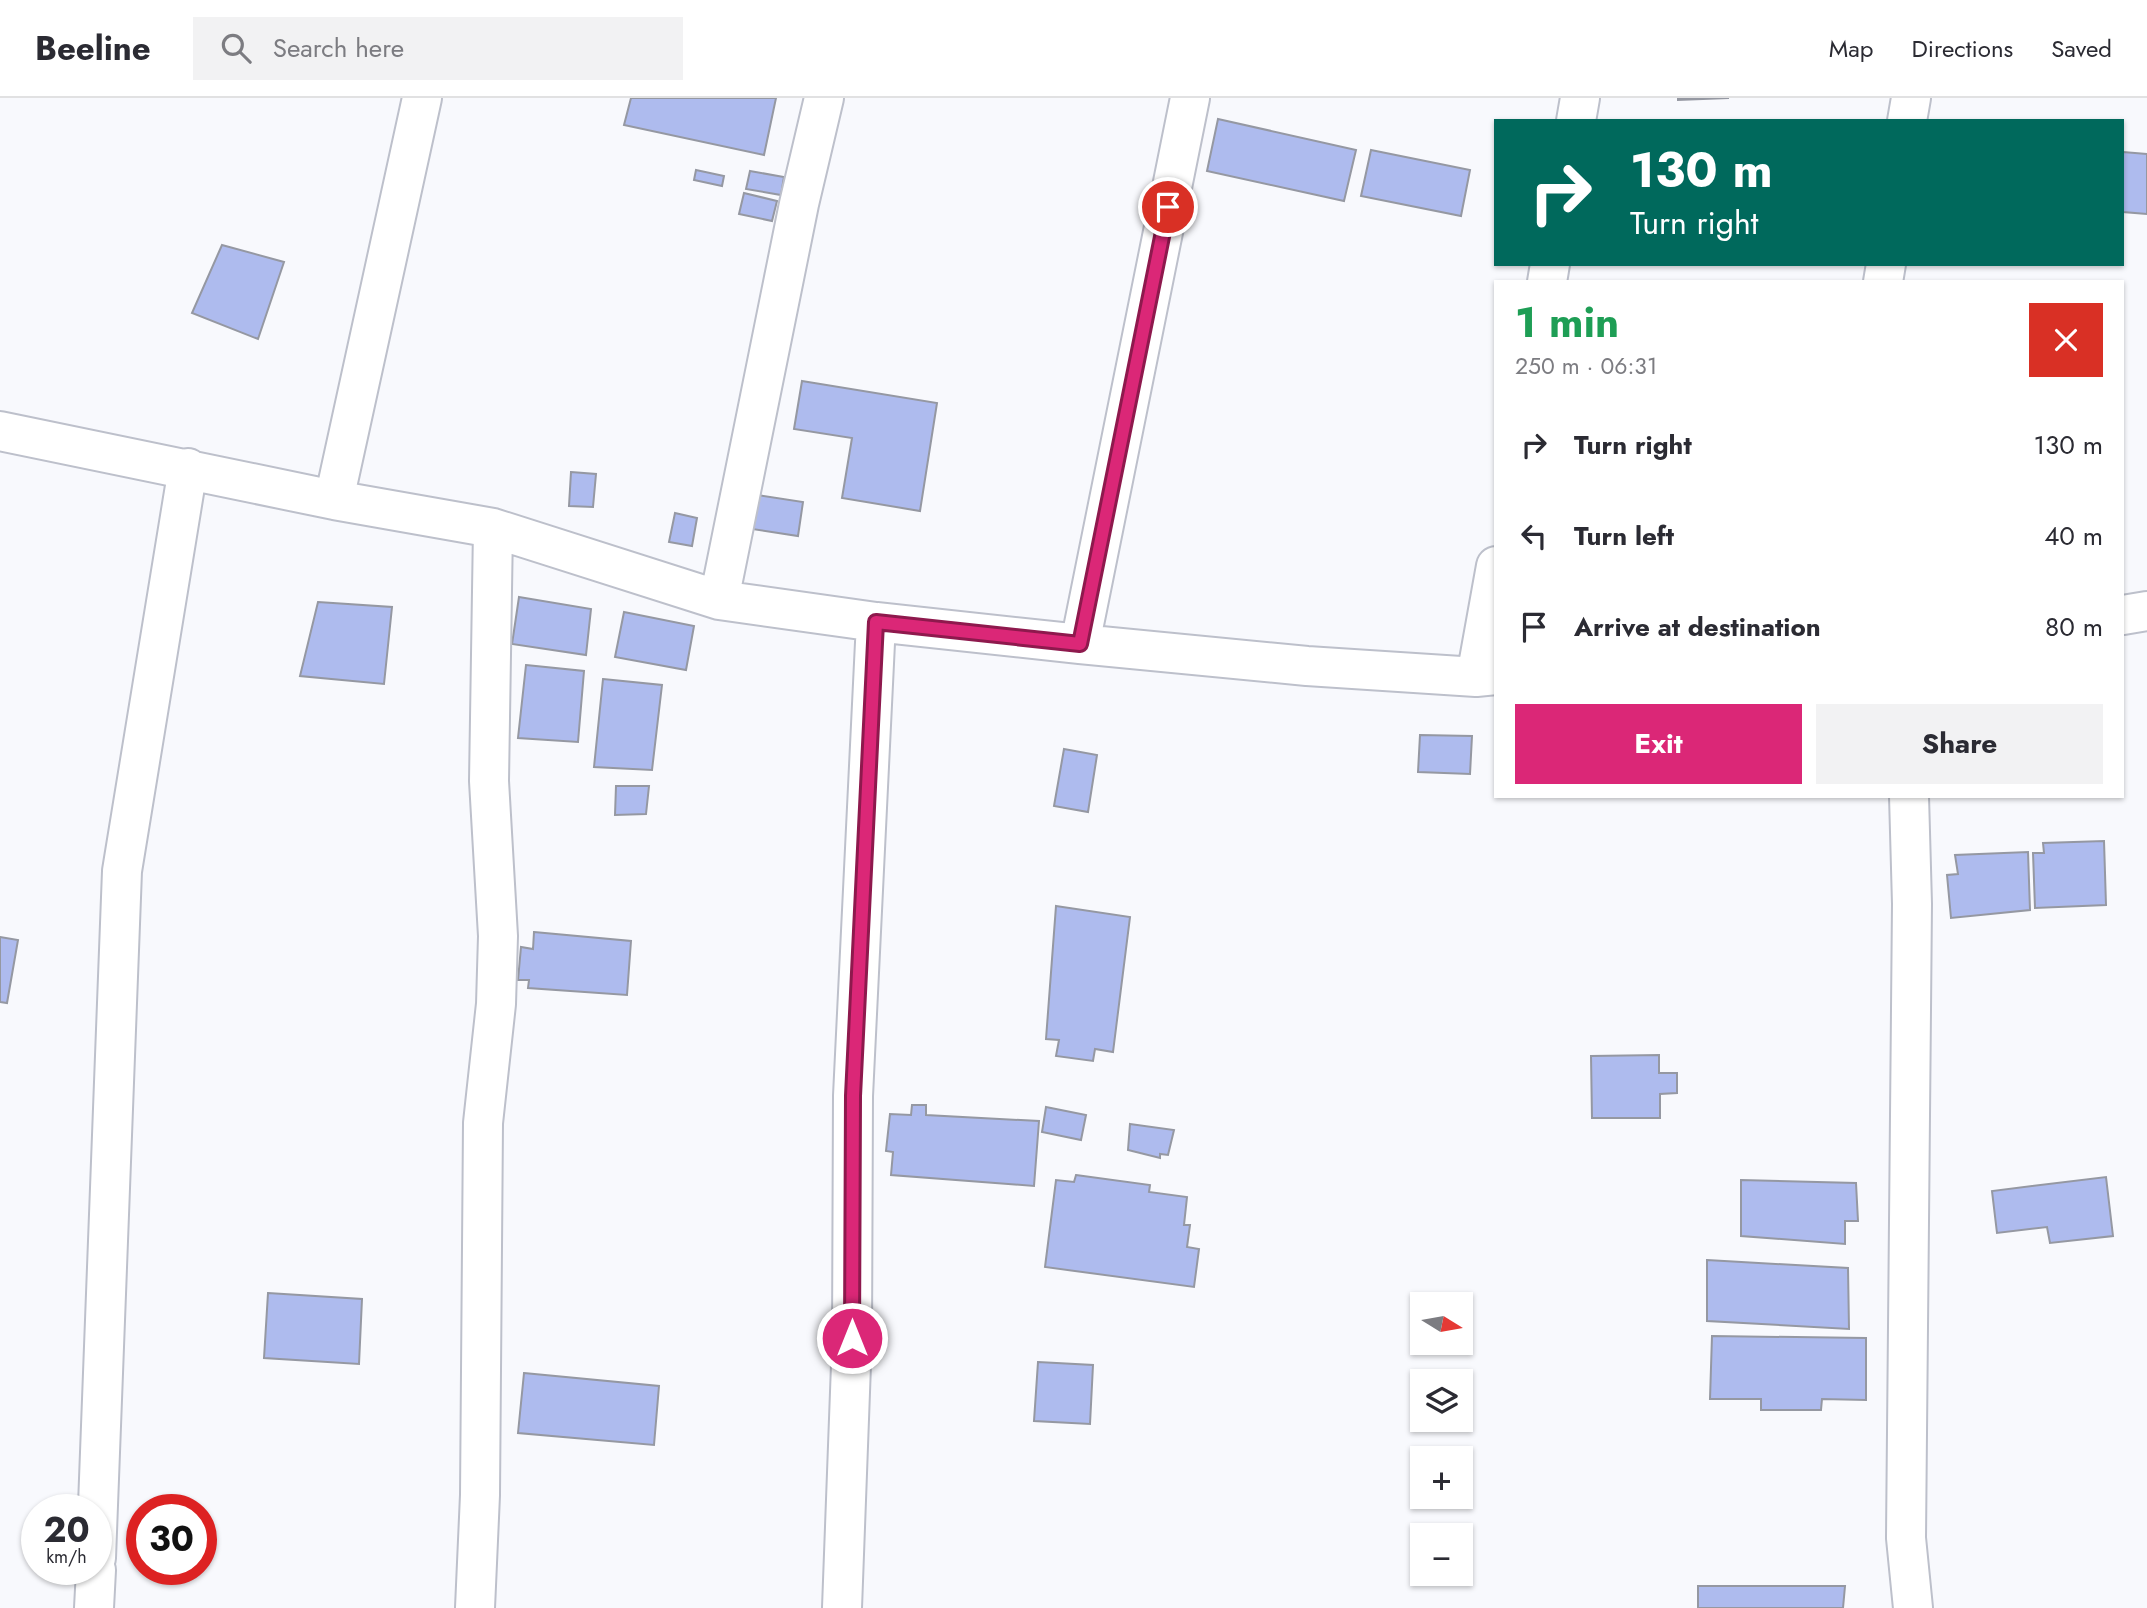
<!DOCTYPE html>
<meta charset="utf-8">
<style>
:root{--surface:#fff;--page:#f2f2f3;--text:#2b2b33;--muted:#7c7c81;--line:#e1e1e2;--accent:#db2777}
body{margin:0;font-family:Jost,sans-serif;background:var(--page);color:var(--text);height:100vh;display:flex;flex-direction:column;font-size:26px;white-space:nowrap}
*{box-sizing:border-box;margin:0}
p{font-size:23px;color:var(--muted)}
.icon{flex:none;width:38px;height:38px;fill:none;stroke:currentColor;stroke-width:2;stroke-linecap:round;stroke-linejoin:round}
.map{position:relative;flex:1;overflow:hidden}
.drawer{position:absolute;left:1494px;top:182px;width:630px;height:518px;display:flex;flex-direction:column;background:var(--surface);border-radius:0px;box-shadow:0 2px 5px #0004}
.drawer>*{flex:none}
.hud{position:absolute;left:1494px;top:21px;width:630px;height:147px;border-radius:0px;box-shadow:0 2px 5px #0004;background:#00695c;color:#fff;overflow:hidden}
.needle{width:46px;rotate:101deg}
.fabs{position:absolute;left:1410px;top:1194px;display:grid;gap:14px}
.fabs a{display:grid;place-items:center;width:63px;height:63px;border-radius:0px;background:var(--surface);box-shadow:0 2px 5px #0004;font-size:35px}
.speed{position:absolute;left:21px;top:1396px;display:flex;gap:14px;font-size:35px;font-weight:700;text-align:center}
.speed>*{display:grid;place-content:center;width:91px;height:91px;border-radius:50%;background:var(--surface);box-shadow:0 2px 5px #0004;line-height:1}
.speed small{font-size:18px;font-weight:400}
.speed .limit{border:10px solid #d22;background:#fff;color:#111}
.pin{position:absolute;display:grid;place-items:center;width:60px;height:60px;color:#fff;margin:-30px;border:4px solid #fff;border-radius:50%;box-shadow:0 2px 7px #0007}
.me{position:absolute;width:77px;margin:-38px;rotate:0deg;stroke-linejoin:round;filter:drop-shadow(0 0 5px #0008)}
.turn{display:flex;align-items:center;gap:24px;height:147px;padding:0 21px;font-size:32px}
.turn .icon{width:91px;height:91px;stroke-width:2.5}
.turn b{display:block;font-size:49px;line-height:60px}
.round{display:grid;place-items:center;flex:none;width:74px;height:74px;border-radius:0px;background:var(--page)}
.overview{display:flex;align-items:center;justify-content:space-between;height:119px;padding:0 21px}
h1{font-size:42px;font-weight:700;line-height:52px;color:#1e9e55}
.primary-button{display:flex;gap:14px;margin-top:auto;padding:14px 21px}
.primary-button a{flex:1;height:80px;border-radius:0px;background:var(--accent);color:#fff;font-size:28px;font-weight:700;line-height:80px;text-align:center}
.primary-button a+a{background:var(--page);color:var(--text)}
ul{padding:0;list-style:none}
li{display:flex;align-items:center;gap:21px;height:91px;padding:0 21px}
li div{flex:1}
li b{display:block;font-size:26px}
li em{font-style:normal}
header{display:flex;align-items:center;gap:42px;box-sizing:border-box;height:98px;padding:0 35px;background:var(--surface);border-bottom:2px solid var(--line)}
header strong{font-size:33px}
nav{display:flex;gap:38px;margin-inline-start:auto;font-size:24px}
.search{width:490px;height:63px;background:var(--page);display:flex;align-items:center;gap:18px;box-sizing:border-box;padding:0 24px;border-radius:0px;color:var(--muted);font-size:26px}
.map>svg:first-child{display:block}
</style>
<header>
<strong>Beeline</strong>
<div class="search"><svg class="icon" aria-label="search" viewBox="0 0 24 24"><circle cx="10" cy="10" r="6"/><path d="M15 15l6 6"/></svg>Search here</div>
<nav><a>Map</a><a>Directions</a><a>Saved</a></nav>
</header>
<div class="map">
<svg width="2147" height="1510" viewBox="0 0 2147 1510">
<rect width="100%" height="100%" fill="#f8f9fd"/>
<path fill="#aebbee" stroke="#9598a2" stroke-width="2" d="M 631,0 L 776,0 L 764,57 L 624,27 Z
M 1678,0 L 1729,0 L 1678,2 Z
M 1218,21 L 1356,52 L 1344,103 L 1207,73 Z
M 1371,52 L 1470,72 L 1461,118 L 1361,98 Z
M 2123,54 L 2147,56 L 2147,116 L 2123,114 Z
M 696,72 L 724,78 L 722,88 L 694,82 Z
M 750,73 L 784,79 L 781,97 L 746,91 Z
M 744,95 L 777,103 L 772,123 L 739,116 Z
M 222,147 L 284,164 L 258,241 L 192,215 Z
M 802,283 L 937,305 L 920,413 L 842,400 L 852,340 L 794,331 Z
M 571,374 L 596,376 L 593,409 L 569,408 Z
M 757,397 L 803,404 L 798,438 L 752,431 Z
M 675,415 L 697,420 L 692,448 L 669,444 Z
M 519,499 L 591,511 L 586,557 L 512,546 Z
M 318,504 L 392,509 L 384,586 L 300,578 Z
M 624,514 L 694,528 L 686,572 L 615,559 Z
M 526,567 L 584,573 L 578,644 L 518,640 Z
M 603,581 L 662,587 L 652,672 L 594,669 Z
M 1420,637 L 1472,638 L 1470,676 L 1418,674 Z
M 1064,651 L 1097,657 L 1088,714 L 1054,708 Z
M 616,688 L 649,688 L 646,716 L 615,717 Z
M 2104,743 L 2106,807 L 2035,810 L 2033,755 L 2044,755 L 2043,745 Z
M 2028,754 L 2030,812 L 1951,820 L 1947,777 L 1958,776 L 1955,757 Z
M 1056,808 L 1130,819 L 1113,954 L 1095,951 L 1093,963 L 1056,958 L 1059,942 L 1046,941 Z
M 534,834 L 631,843 L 627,897 L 528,890 L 529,882 L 518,882 L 521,849 L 533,851 Z
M 0,839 L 18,842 L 7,905 L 0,904 Z
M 1659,957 L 1659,975 L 1677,975 L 1677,995 L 1660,996 L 1660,1020 L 1592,1020 L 1591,958 Z
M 912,1007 L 926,1007 L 926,1017 L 1039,1023 L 1034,1088 L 891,1077 L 893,1054 L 886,1053 L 890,1016 L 911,1017 Z
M 1046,1009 L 1086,1017 L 1081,1042 L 1042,1034 Z
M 1130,1026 L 1174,1032 L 1168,1057 L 1160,1056 L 1160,1060 L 1128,1052 Z
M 1076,1077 L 1150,1087 L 1149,1094 L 1187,1099 L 1184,1127 L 1190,1127 L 1187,1149 L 1199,1151 L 1194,1189 L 1045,1169 L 1056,1082 L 1074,1084 Z
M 2106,1079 L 2113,1138 L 2050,1145 L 2047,1129 L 1997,1135 L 1992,1093 Z
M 1741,1082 L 1856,1085 L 1858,1123 L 1845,1123 L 1845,1146 L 1741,1138 Z
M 1707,1162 L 1848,1170 L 1849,1231 L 1707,1223 Z
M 268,1195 L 362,1201 L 359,1266 L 264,1260 Z
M 1712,1238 L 1866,1240 L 1866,1302 L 1822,1301 L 1821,1312 L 1761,1312 L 1761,1301 L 1710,1301 Z
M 1038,1264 L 1093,1267 L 1090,1326 L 1034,1323 Z
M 524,1275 L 659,1288 L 654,1347 L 518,1335 Z
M 1698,1488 L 1845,1488 L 1843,1510 L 1698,1510 Z"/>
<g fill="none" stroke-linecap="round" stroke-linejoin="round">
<defs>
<path id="minor" d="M 1576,23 L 1580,0
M 1907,23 L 1911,0
M 1547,184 L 1550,166
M 1883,184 L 1886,166
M 0,333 L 334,402 L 493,430 L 719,502 L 876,524 L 1080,546 L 1307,568 L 1476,579 L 1496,577
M 334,402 L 422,0
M 719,502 L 799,106 L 824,0
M 2123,517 L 2147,513
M 1080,546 L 1190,0
M 1476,579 L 1496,468
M 1909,698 L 1912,806 L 1906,1440 L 1913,1510
M 96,1460 L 122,773 L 188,370
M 94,1510 L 96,1472
M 475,1510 L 480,1397 L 483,1025 L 496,906 L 498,838 L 489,683 L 493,430
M 842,1510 L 852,1240 L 853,998 L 876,524"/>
</defs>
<use href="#minor" stroke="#bdc0cb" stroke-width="42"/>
<use href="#minor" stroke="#fff" stroke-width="38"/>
</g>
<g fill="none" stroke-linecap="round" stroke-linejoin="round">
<defs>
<path id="route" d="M 852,1240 L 853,998 L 876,524 L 1080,546 L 1168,109"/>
</defs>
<use href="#route" stroke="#8e194d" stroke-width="18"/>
<use href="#route" stroke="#db2777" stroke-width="12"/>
</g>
</svg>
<div class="fabs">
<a><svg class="needle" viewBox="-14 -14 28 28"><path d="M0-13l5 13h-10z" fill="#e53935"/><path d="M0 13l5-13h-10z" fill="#7c7c81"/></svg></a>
<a><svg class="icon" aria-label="layers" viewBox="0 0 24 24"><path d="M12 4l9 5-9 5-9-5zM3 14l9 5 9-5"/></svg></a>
<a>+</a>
<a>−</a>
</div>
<div class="speed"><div>20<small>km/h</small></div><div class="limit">30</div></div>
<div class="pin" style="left:1168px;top:109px;background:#d93025"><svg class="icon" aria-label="arrive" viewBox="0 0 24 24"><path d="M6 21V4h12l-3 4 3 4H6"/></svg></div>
<svg class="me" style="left:852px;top:1240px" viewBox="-20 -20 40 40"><circle r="17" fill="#db2777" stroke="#fff" stroke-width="3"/><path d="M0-11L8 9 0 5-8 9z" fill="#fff"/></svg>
<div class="hud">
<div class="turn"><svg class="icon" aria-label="right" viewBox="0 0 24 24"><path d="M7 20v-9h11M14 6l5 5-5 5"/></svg><div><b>130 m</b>Turn right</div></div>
</div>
<section class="drawer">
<div class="overview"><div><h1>1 min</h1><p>250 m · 06:31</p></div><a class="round" style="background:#d93025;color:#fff"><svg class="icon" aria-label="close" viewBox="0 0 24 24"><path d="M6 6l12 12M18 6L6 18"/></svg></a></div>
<ul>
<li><svg class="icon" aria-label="right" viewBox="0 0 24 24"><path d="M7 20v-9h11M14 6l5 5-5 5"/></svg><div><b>Turn right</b></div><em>130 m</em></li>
<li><svg class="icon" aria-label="left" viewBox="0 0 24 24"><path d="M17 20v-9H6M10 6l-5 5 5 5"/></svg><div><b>Turn left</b></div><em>40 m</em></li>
<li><svg class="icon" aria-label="arrive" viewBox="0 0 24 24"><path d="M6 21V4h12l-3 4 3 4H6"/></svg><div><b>Arrive at destination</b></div><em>80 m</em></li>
</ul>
<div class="primary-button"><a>Exit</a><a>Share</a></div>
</section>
</div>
